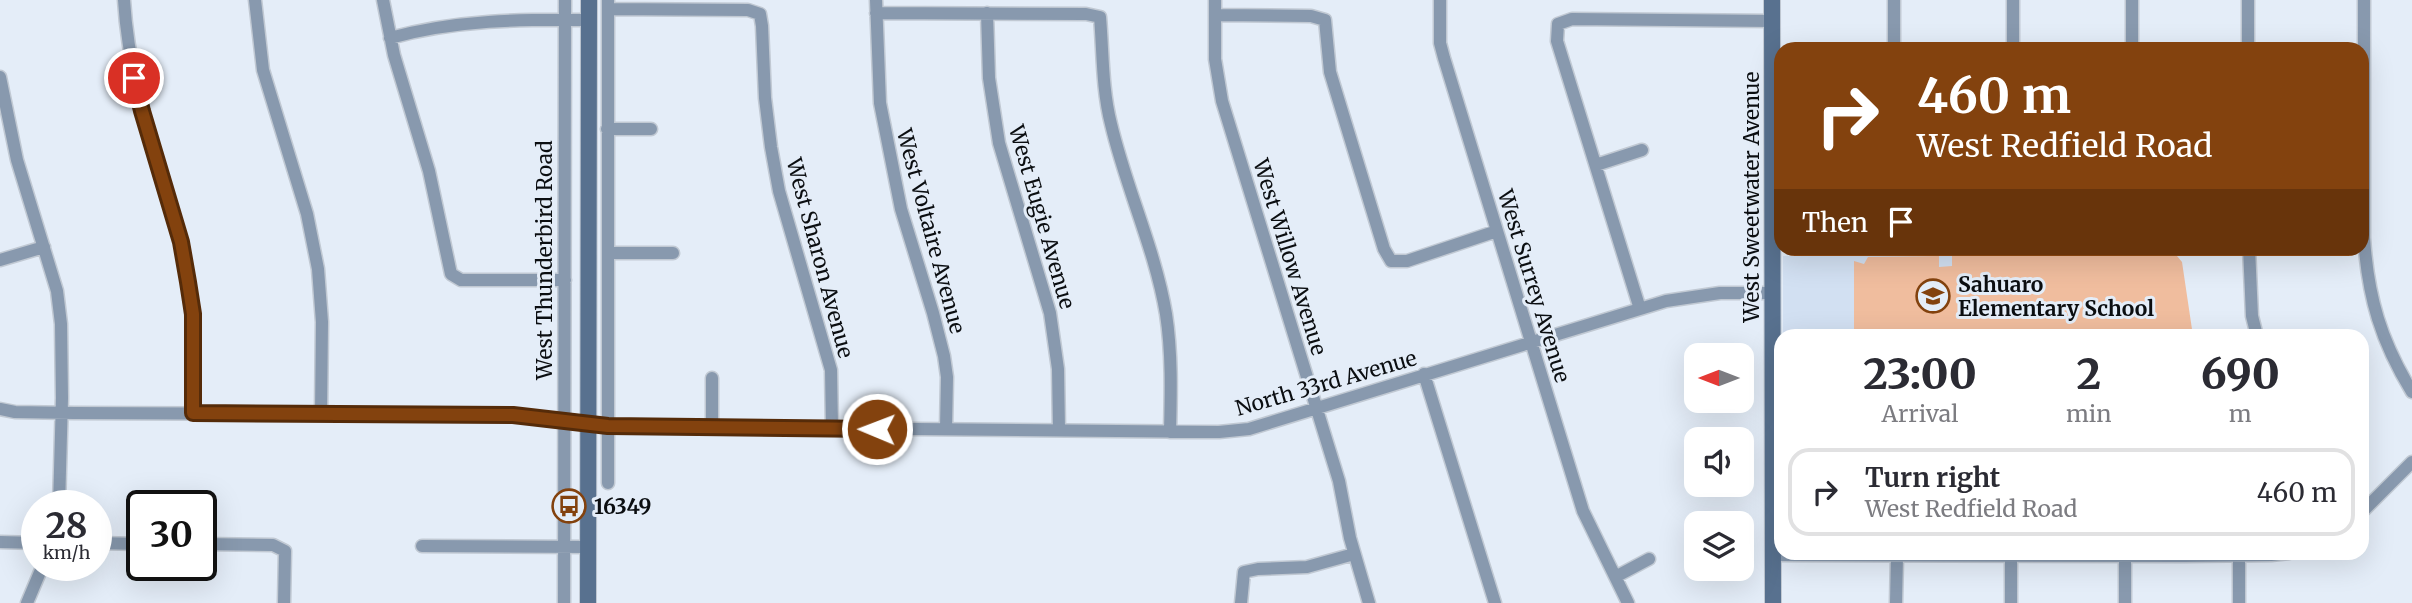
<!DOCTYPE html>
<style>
:root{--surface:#fff;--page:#f2f2f3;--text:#2b2b33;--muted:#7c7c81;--line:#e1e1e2}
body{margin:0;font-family:Merriweather,serif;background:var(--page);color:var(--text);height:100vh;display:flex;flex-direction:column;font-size:26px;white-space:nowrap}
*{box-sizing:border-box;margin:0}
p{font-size:23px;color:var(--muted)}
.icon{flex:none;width:38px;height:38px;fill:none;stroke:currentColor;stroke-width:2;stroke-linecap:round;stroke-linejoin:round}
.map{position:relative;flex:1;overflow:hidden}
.sheet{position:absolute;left:1774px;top:329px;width:595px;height:231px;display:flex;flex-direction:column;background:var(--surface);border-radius:21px;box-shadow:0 7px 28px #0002}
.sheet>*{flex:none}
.top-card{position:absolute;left:1774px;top:42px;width:595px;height:214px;border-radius:21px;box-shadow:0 7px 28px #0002;background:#83420e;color:#fff;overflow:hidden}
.needle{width:46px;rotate:270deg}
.controls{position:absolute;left:1684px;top:343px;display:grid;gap:14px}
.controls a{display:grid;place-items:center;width:70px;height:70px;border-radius:14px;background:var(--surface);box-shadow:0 7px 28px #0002;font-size:35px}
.speed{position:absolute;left:21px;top:490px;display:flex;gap:14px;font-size:35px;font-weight:700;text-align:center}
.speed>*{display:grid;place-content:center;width:91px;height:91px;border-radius:50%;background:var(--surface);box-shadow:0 7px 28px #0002;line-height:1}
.speed small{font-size:18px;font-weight:400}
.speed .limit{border:4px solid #111;border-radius:10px;background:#fff;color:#111}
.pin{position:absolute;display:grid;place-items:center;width:60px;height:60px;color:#fff;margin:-30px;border:4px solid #fff;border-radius:50%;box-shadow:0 2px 7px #0007}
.me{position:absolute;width:77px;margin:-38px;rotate:271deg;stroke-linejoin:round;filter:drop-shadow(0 0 5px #0008)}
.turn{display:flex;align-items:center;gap:24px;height:147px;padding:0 28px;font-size:32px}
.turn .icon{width:91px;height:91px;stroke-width:2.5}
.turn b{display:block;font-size:49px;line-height:60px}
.then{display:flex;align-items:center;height:66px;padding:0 28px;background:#0003;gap:14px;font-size:26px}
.eta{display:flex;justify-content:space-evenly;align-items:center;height:119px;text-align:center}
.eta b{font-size:42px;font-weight:800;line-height:49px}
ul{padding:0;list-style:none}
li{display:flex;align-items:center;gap:21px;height:88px;margin:0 14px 10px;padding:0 14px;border:4px solid var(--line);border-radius:21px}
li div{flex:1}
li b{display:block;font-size:26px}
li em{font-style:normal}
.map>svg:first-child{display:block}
</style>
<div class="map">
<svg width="2412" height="603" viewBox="0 0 2412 603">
<rect width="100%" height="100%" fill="#e4edf8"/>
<path fill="#d2e0f2" d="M 2083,255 L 2084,336 L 1783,336 L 1783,256 Z"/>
<path fill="#f0bd9e" d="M 2159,254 L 2177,256 L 2182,262 L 2193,336 L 1854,336 L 1854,261 L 1864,264 L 1868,257 L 1939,256 L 1939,267 L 1952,266 L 1952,256 Z"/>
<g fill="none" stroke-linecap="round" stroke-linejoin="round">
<defs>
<path id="street" d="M 124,0 C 128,67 147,129 165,192 C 170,209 177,226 181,243 C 194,299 194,356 193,413
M 255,0 L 263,70 L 307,214 L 318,269 L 322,322 L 321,414
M 383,0 L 394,55 L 429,171 L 451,274 L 461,280 L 565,280
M 608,0 L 608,483
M 876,0 L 880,103 L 901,209 L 933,313 L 944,356 L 947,377 L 946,429
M 1215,0 L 1215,59 L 1222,101 L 1339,481 L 1350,538 L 1369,603
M 1440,0 L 1440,43 L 1444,58 L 1583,511 L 1628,603
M 1894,0 L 1894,49
M 2132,0 L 2132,49
M 2248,0 L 2248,49
M 2364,0 L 2364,238 C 2368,298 2381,341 2412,392
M 608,9 L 748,10 L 760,14 L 762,26 L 765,98 L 771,147 L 779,191 L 831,370 L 832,428
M 876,13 L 1086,14 L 1100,17 C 1103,52 1102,89 1111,124 C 1126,188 1155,249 1166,314 C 1172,353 1171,393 1170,432
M 987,13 L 989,78 L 999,143 L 1050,313 L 1058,369 L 1059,430
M 1215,15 L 1311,16 L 1325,20 L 1330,72 L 1384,249 L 1391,261 L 1407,261 L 1497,231
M 390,38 C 455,20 522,19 588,20
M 2013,49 L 2013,0
M 0,77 L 17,160 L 57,291 L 61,324 L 62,398 L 59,506
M 607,129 L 651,129
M 1596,165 L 1642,150
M 2249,248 L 2252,316 L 2257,336
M 608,253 L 673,253
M 0,260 L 44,247
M 1640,309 L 1557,41 L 1558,24 L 1572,19 L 1772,21
M 1424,374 L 1495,603
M 712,378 L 712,427
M 0,409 L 15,412 L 74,413 L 513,415 L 608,426 L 1219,432 L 1249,429 L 1666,301 L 1720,293 L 1772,293
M 2362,512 L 2412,462
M 0,542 L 37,543
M 96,543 L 142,544
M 201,544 L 273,545 L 285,551 L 284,603
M 422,546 L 589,547
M 1773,555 L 2184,556 L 2271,555 L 2289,553
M 2125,556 L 2125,603
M 2239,556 L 2239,603
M 1617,576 L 1649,559
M 27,603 L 43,565
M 564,603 L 565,0
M 1241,603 L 1244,572 L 1258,569 L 1307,567 L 1354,554
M 1896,603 L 1897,556
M 2011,603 L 2011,556"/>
<path id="secondary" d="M 1772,0 L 1773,603
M 588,603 L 589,0"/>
</defs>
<use href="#street" stroke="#c1c9d3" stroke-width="15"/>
<use href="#secondary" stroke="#c1c9d3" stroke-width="18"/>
<use href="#street" stroke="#8899ae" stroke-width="12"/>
<use href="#secondary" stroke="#58718f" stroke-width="16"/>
</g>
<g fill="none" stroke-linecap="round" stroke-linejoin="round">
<defs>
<path id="route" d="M 134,78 L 142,111 L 181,242 L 188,282 L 193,314 L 193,413 L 513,415 L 608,426 L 877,429"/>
</defs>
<use href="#route" stroke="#552b09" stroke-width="18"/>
<use href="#route" stroke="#83420e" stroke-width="12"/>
</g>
<defs>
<symbol id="school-ring" viewBox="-11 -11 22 22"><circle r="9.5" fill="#e4edf8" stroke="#83420e" stroke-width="1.5"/><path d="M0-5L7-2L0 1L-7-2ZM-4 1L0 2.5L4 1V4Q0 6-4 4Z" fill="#83420e"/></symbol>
<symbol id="bus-ring" viewBox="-11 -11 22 22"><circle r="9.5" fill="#e4edf8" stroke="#83420e" stroke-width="1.5"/><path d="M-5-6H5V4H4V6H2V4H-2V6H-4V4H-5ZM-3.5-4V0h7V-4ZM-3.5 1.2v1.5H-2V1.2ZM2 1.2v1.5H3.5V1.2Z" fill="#83420e"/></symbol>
</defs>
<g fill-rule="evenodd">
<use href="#school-ring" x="1914" y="277" width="38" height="38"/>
<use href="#bus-ring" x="550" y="487" width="38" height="38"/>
</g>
<g text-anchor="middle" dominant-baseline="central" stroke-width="6" stroke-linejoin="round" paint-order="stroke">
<g font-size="21" fill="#0b0e11" stroke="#e4edf8">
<text transform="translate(1751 197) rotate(-90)">West Sweetwater Avenue</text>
<text transform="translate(1042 217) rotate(74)">West Eugie Avenue</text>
<text transform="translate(931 231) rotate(75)">West Voltaire Avenue</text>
<text transform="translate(1290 257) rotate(73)">West Willow Avenue</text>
<text transform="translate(820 258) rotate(75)">West Sharon Avenue</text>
<text transform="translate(544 260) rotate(-90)">West Thunderbird Road</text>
<text transform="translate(1534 286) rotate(73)">West Surrey Avenue</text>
<text transform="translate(1326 383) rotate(-16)">North 33rd Avenue</text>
</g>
<g font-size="21" font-weight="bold" fill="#0b0e11" stroke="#e4edf8" text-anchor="start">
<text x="1958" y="284">Sahuaro<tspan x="1958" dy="24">Elementary School</tspan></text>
<text x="594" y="506">16349</text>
</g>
</g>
</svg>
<div class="controls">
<a><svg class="needle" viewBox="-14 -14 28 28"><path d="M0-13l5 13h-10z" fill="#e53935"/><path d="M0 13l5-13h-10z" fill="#7c7c81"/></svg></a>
<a><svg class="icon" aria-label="sound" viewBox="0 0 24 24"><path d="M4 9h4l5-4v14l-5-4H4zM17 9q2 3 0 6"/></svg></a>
<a><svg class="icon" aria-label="layers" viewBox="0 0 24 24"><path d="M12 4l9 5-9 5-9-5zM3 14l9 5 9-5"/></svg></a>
</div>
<div class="speed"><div>28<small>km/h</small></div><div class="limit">30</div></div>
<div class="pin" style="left:134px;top:78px;background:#d93025"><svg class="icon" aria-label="arrive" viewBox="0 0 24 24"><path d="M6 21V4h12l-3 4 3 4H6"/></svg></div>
<svg class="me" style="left:877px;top:429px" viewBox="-20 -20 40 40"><circle r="17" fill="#83420e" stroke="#fff" stroke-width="3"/><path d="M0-11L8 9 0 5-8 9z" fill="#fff"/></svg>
<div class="top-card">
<div class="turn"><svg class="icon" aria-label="right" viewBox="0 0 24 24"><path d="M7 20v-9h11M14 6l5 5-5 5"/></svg><div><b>460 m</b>West Redfield Road</div></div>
<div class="then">Then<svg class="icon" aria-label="arrive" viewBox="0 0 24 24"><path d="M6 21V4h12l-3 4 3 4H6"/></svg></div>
</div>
<section class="sheet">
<div class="eta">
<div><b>23:00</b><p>Arrival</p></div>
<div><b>2</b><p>min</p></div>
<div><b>690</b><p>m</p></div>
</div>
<ul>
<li><svg class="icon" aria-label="right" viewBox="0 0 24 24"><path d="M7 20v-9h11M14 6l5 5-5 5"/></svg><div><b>Turn right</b><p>West Redfield Road</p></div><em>460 m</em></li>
</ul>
</section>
</div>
